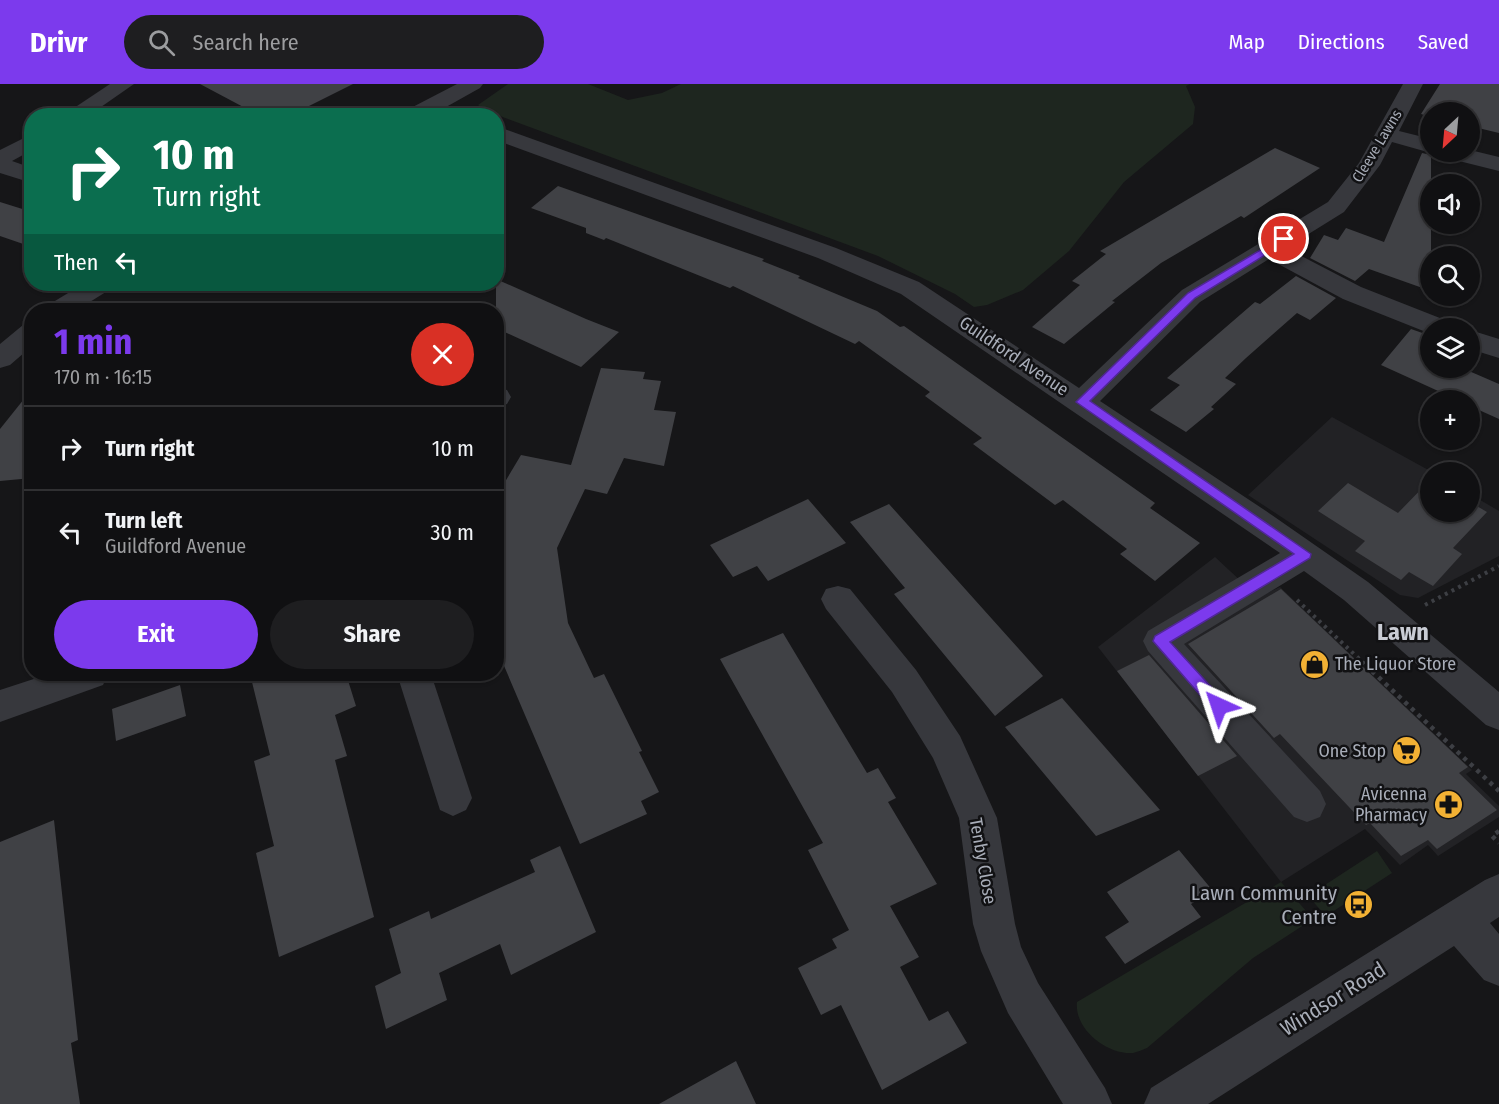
<!DOCTYPE html>
<meta charset="utf-8">
<style>
:root{--surface:#101012;--page:#1e1e20;--text:#f1f3f6;--muted:#9c9d9f;--line:#303032;--accent:#7c3aed}
body{margin:0;font-family:"Fira Sans Condensed",sans-serif;background:var(--page);color:var(--text);height:100vh;display:flex;flex-direction:column;font-size:22px;white-space:nowrap}
*{box-sizing:border-box;margin:0}
p{font-size:20px;color:var(--muted)}
.icon{flex:none;width:33px;height:33px;fill:none;stroke:currentColor;stroke-width:2;stroke-linecap:round;stroke-linejoin:round}
.map{position:relative;flex:1;overflow:hidden}
.side{position:absolute;left:24px;top:219px;width:480px;height:378px;display:flex;flex-direction:column;background:var(--surface);border-radius:24px;box-shadow:0 2px 4px #0004,0 0 0 2px var(--line)}
.side>*{flex:none}
.hud{position:absolute;left:24px;top:24px;width:480px;height:183px;border-radius:24px;box-shadow:0 2px 4px #0004,0 0 0 2px var(--line);background:#0b6e4f;color:#fff;overflow:hidden}
.needle{width:39px;rotate:206deg}
.buttons{position:absolute;left:1420px;top:18px;display:grid;gap:12px}
.buttons a{display:grid;place-items:center;width:60px;height:60px;border-radius:50%;background:var(--surface);box-shadow:0 2px 4px #0004,0 0 0 2px var(--line);font-size:30px}
.pin{position:absolute;display:grid;place-items:center;width:51px;height:51px;color:#fff;margin:-26px;border:3px solid #fff;border-radius:50%;box-shadow:0 2px 6px #0007}
.me{position:absolute;width:66px;margin:-33px;rotate:318deg;stroke-linejoin:round;filter:drop-shadow(0 0 4px #0008)}
.turn{display:flex;align-items:center;gap:21px;height:126px;padding:0 30px;font-size:27px}
.turn .icon{width:78px;height:78px;stroke-width:2.5}
.turn b{display:block;font-size:42px;line-height:51px}
.then{display:flex;align-items:center;height:57px;padding:0 30px;background:#0003;gap:12px;font-size:22px}
.round{display:grid;place-items:center;flex:none;width:63px;height:63px;border-radius:32px;background:var(--page)}
.headline{display:flex;align-items:center;justify-content:space-between;height:102px;padding:0 30px}
h1{font-size:36px;font-weight:700;line-height:45px;color:var(--accent)}
.action{display:flex;gap:12px;margin-top:auto;padding:12px 30px}
.action a{flex:1;height:69px;border-radius:36px;background:var(--accent);color:#fff;font-size:24px;font-weight:700;line-height:69px;text-align:center}
.action a+a{background:var(--page);color:var(--text)}
ul{padding:0;list-style:none}
li{display:flex;align-items:center;gap:18px;height:84px;padding:0 30px;border-top:2px solid var(--line)}
li div{flex:1}
li b{display:block;font-size:22px}
li em{font-style:normal}
header{display:flex;align-items:center;gap:36px;box-sizing:border-box;height:84px;padding:0 30px;background:var(--accent);color:#fff}
header strong{font-size:28px}
nav{display:flex;gap:33px;margin-inline-start:auto;font-size:21px}
.search{width:420px;height:54px;background:var(--page);display:flex;align-items:center;gap:15px;box-sizing:border-box;padding:0 21px;border-radius:33px;color:var(--muted);font-size:22px}
.map>svg:first-child{display:block}
</style>
<header>
<strong>Drivr</strong>
<div class="search"><svg class="icon" aria-label="search" viewBox="0 0 24 24"><circle cx="10" cy="10" r="6"/><path d="M15 15l6 6"/></svg>Search here</div>
<nav><a>Map</a><a>Directions</a><a>Saved</a></nav>
</header>
<div class="map">
<svg width="1499" height="1020" viewBox="0 0 1499 1020">
<rect width="100%" height="100%" fill="#161618"/>
<path fill="#222225" d="M 1332,333 L 1432,388 L 1431,428 L 1470,428 L 1470,410 L 1499,427 L 1499,472 L 1418,514 L 1400,511 L 1248,411 Z
M 1215,473 L 1258,513 L 1280,503 L 1472,686 L 1466,690 L 1499,722 L 1499,733 L 1438,772 L 1428,761 L 1400,781 L 1365,745 L 1281,798 L 1098,563 Z"/>
<path fill="#1e261f" d="M 508,0 L 588,0 L 628,16 L 662,9 L 681,0 L 1190,0 L 1186,2 L 1195,23 L 1193,40 L 1124,98 L 1069,167 L 1023,206 L 987,221 L 974,223 L 955,210 L 878,172 L 489,28 L 478,21 Z
M 1377,767 L 1392,789 L 1326,832 L 1308,812 Z
M 1281,798 L 1313,835 L 1253,874 L 1147,964 C 1142,966 1137,968 1133,969 C 1107,971 1074,945 1077,918 Z"/>
<path fill="#404145" d="M 200,0 L 353,0 L 289,32 L 260,32 Z
M 1440,0 L 1499,0 L 1499,49 L 1470,42 L 1470,28 L 1431,28 L 1431,33 L 1421,30 Z
M 1275,64 L 1320,84 L 1244,134 L 1241,132 L 1161,179 L 1112,217 L 1115,218 L 1064,260 L 1032,243 L 1080,201 L 1072,197 L 1106,170 L 1100,167 Z
M 1422,69 L 1431,71 L 1431,207 L 1369,185 L 1355,197 L 1310,174 L 1324,151 L 1338,156 L 1346,144 L 1384,158 Z
M 558,102 L 764,175 L 762,177 L 800,192 L 798,194 L 877,227 L 900,243 L 904,242 L 1155,419 L 1150,424 L 1200,459 L 1155,497 L 1120,470 L 1127,465 L 1063,416 L 1055,421 L 973,360 L 982,354 L 925,312 L 930,308 L 859,257 L 855,260 L 733,202 L 730,204 L 606,154 L 604,156 L 586,149 L 586,144 L 531,124 Z
M 0,118 L 32,128 L 32,163 L 0,152 Z
M 1296,192 L 1336,214 L 1310,236 L 1297,229 L 1246,274 L 1225,294 L 1236,300 L 1211,323 L 1214,325 L 1186,348 L 1150,326 L 1180,301 L 1167,294 L 1255,218 L 1260,220 Z
M 496,195 L 586,235 L 619,248 L 581,283 L 496,244 Z
M 1411,245 L 1431,252 L 1431,284 L 1462,284 L 1499,300 L 1499,335 L 1470,322 L 1470,316 L 1458,316 L 1381,281 Z
M 601,284 L 645,288 L 643,295 L 661,297 L 654,326 L 676,328 L 664,382 L 624,374 L 607,410 L 585,405 L 557,464 L 568,539 L 594,594 L 604,590 L 642,667 L 639,668 L 659,708 L 641,717 L 647,730 L 580,760 L 496,563 L 496,413 L 521,371 L 571,381 Z
M 32,305 L 32,394 L 0,397 L 0,345 Z
M 1431,395 L 1431,428 L 1470,428 L 1470,418 L 1487,428 L 1453,464 L 1462,470 L 1433,502 L 1409,488 L 1401,496 L 1355,467 L 1365,457 L 1318,427 L 1348,399 L 1398,429 Z
M 808,415 L 846,459 L 768,497 L 757,482 L 733,493 L 710,461 Z
M 889,420 L 1043,592 L 995,632 L 894,510 L 905,504 L 850,438 Z
M 1281,505 L 1468,683 L 1459,689 L 1497,726 L 1437,765 L 1428,756 L 1401,772 L 1370,739 L 1366,741 L 1280,650 L 1274,654 L 1188,560 Z
M 783,549 L 867,689 L 878,684 L 896,714 L 888,718 L 937,800 L 890,822 L 919,873 L 900,883 L 929,937 L 948,927 L 967,959 L 882,1006 L 841,921 L 821,931 L 798,884 L 837,864 L 832,855 L 849,846 L 808,766 L 823,759 L 720,575 Z
M 1149,571 L 1237,672 L 1198,692 L 1117,587 Z
M 250,590 L 346,590 L 356,622 L 335,631 L 347,672 L 335,676 L 374,833 L 279,873 L 256,769 L 274,762 L 254,677 L 270,671 Z
M 180,601 L 186,632 L 116,657 L 112,625 Z
M 1062,614 L 1160,726 L 1096,752 L 1005,643 Z
M 54,736 L 78,956 L 71,959 L 80,1020 L 0,1020 L 0,758 Z
M 560,762 L 596,848 L 511,891 L 500,860 L 439,889 L 447,916 L 386,945 L 375,902 L 401,889 L 389,845 L 429,827 L 431,835 L 535,788 L 530,776 Z
M 1179,766 L 1213,807 L 1191,820 L 1201,833 L 1125,880 L 1105,853 L 1129,838 L 1107,808 Z
M 736,977 L 756,1020 L 659,1020 Z"/>
<g fill="none" stroke-linecap="round" stroke-linejoin="round">
<path stroke="#3d3f44" stroke-width="4" stroke-dasharray="3 4.5" stroke-linecap="butt" d="M 1297,516 L 1374,589
M 1425,521 L 1499,482"/>
<path stroke="#3d3f44" stroke-width="4.5" stroke-dasharray="4 5" stroke-linecap="butt" d="M 1372,587 L 1499,707
M 1499,747 L 1492,752 L 1499,759"/>
<path fill="#37383d" fill-rule="evenodd" d="M 110,0 L 134,0 L 88,32 L 62,32 Z
M 457,0 L 483,0 L 480,4 L 430,32 L 403,32 L 405,27 Z
M 1403,0 L 1423,0 L 1399,47 L 1431,55 L 1431,68 L 1436,68 L 1431,69 L 1392,58 L 1380,81 L 1344,128 L 1286,164 L 1361,203 L 1450,238 L 1454,244 L 1431,244 L 1431,250 L 1343,215 L 1269,175 L 1200,218 L 1100,317 L 1266,427 L 1368,498 L 1499,608 L 1499,646 L 1486,641 L 1344,516 L 1304,487 L 1184,560 L 1320,707 L 1326,720 L 1320,733 L 1307,738 L 1294,733 L 1148,567 L 1143,557 L 1148,547 L 1280,469 L 901,210 L 818,174 L 496,56 L 496,42 L 836,164 L 919,198 L 1079,304 L 1182,206 L 1328,118 L 1359,79 Z
M 32,50 L 32,66 L 12,77 L 32,84 L 32,99 L 0,89 L 0,66 Z
M 1470,66 L 1499,73 L 1499,87 L 1443,73 L 1440,68 Z
M 83,200 L 113,200 L 109,206 L 77,226 L 46,226 L 50,220 Z
M 32,238 L 32,262 L 10,281 L 0,284 L 0,260 L 23,241 Z
M 1470,246 L 1499,255 L 1499,274 L 1470,265 Z
M 496,303 L 507,306 L 511,313 L 507,320 L 496,323 Z
M 838,502 L 850,505 L 916,586 L 960,652 L 997,734 L 1015,840 L 1021,863 L 1038,899 L 1105,1004 L 1112,1020 L 1063,1020 L 1008,929 L 981,867 L 973,840 L 959,734 L 933,674 L 892,608 L 826,525 L 821,515 L 826,505 Z
M 49,590 L 108,590 L 103,601 L 0,638 L 0,606 Z
M 397,590 L 431,590 L 472,714 L 466,726 L 453,732 L 440,726 Z
M 1499,790 L 1499,833 L 1490,839 L 1499,850 L 1499,902 L 1484,896 L 1454,862 L 1208,1020 L 1144,1020 L 1151,1004 L 1485,796 Z"/>
</g>
<path fill="#7c3aed" stroke="#51269a" stroke-width="1.5" d="M 1284,152 L 1288,153 L 1288,157 L 1195,214 L 1090,317 L 1311,470 L 1310,474 L 1170,558 L 1224,617 L 1226,622 L 1224,627 L 1214,627 L 1153,557 L 1155,552 L 1294,470 L 1076,318 L 1188,209 Z"/>
<defs>
<symbol id="shop-disc" viewBox="-11 -11 22 22"><circle r="9.5" fill="#f2b134" stroke="#111113"/><path d="M-5-2.5h2.3a2.7 3.5 0 0 1 5.4 0H5L5.5 6h-11ZM-1.5-2.5h3a1.5 2.3 0 0 0-3 0Z" fill="#111"/></symbol>
<symbol id="supermarket-disc" viewBox="-11 -11 22 22"><circle r="9.5" fill="#f2b134" stroke="#111113"/><path d="M-6-5.5h2.5l.6 2H6L4.5 2H-2.5L-4.4-4H-6ZM-1.5 3.2a1.3 1.3 0 1 0 .1 0ZM3 3.2a1.3 1.3 0 1 0 .1 0Z" fill="#111"/></symbol>
<symbol id="pharmacy-disc" viewBox="-11 -11 22 22"><circle r="9.5" fill="#f2b134" stroke="#111113"/><path d="M-2-6h4v4h4v4h-4v4h-4v-4h-4v-4h4Z" fill="#111"/></symbol>
<symbol id="bus-disc" viewBox="-11 -11 22 22"><circle r="9.5" fill="#f2b134" stroke="#111113"/><path d="M-5-6H5V4H4V6H2V4H-2V6H-4V4H-5ZM-3.5-4V0h7V-4ZM-3.5 1.2v1.5H-2V1.2ZM2 1.2v1.5H3.5V1.2Z" fill="#111"/></symbol>
</defs>
<g fill-rule="evenodd">
<use href="#shop-disc" x="1298" y="564" width="33" height="33"/>
<use href="#supermarket-disc" x="1390" y="650" width="33" height="33"/>
<use href="#pharmacy-disc" x="1432" y="704" width="33" height="33"/>
<use href="#bus-disc" x="1342" y="804" width="33" height="33"/>
</g>
<g text-anchor="middle" dominant-baseline="central" stroke-width="5" stroke-linejoin="round" paint-order="stroke">
<g font-size="15" fill="#a8adb8" stroke="#111113">
<text transform="translate(1377 62) rotate(-59)">Cleeve Lawns</text>
</g>
<g font-size="18" fill="#a8adb8" stroke="#111113">
<text transform="translate(1014 272) rotate(34)">Guildford Avenue</text>
<text transform="translate(983 777) rotate(80)">Tenby Close</text>
</g>
<g font-size="18" fill="#a8adb8" stroke="#111113" text-anchor="end">
<text x="1335" y="580" text-anchor="start">The Liquor Store</text>
<text x="1386" y="667">One Stop</text>
<text x="1427" y="710">Avicenna<tspan x="1427" dy="21">Pharmacy</tspan></text>
</g>
<g font-size="21" fill="#a8adb8" stroke="#111113" text-anchor="end">
<text x="1337" y="809">Lawn Community<tspan x="1337" dy="24">Centre</tspan></text>
</g>
<g font-size="21" fill="#a8adb8" stroke="#111113">
<text transform="translate(1333 915) rotate(-32)">Windsor Road</text>
</g>
<g font-size="24" font-weight="bold" fill="#c9ccd4" stroke="#111113">
<text x="1403" y="548">Lawn</text>
</g>
</g>
</svg>
<div class="buttons">
<a><svg class="needle" viewBox="-14 -14 28 28"><path d="M0-13l5 13h-10z" fill="#e53935"/><path d="M0 13l5-13h-10z" fill="#9c9d9f"/></svg></a>
<a><svg class="icon" aria-label="sound" viewBox="0 0 24 24"><path d="M4 9h4l5-4v14l-5-4H4zM17 9q2 3 0 6"/></svg></a>
<a><svg class="icon" aria-label="search" viewBox="0 0 24 24"><circle cx="10" cy="10" r="6"/><path d="M15 15l6 6"/></svg></a>
<a><svg class="icon" aria-label="layers" viewBox="0 0 24 24"><path d="M12 4l9 5-9 5-9-5zM3 14l9 5 9-5"/></svg></a>
<a>+</a>
<a>−</a>
</div>
<div class="pin" style="left:1284px;top:155px;background:#d93025"><svg class="icon" aria-label="arrive" viewBox="0 0 24 24"><path d="M6 21V4h12l-3 4 3 4H6"/></svg></div>
<svg class="me" style="left:1219px;top:622px" viewBox="-20 -20 40 40"><path d="M0-17L14 15 0 8-14 15z" fill="#7c3aed" stroke="#fff" stroke-width="4"/></svg>
<div class="hud">
<div class="turn"><svg class="icon" aria-label="right" viewBox="0 0 24 24"><path d="M7 20v-9h11M14 6l5 5-5 5"/></svg><div><b>10 m</b>Turn right</div></div>
<div class="then">Then<svg class="icon" aria-label="left" viewBox="0 0 24 24"><path d="M17 20v-9H6M10 6l-5 5 5 5"/></svg></div>
</div>
<section class="side">
<div class="headline"><div><h1>1 min</h1><p>170 m · 16:15</p></div><a class="round" style="background:#d93025;color:#fff"><svg class="icon" aria-label="close" viewBox="0 0 24 24"><path d="M6 6l12 12M18 6L6 18"/></svg></a></div>
<ul>
<li><svg class="icon" aria-label="right" viewBox="0 0 24 24"><path d="M7 20v-9h11M14 6l5 5-5 5"/></svg><div><b>Turn right</b></div><em>10 m</em></li>
<li><svg class="icon" aria-label="left" viewBox="0 0 24 24"><path d="M17 20v-9H6M10 6l-5 5 5 5"/></svg><div><b>Turn left</b><p>Guildford Avenue</p></div><em>30 m</em></li>
</ul>
<div class="action"><a>Exit</a><a>Share</a></div>
</section>
</div>
